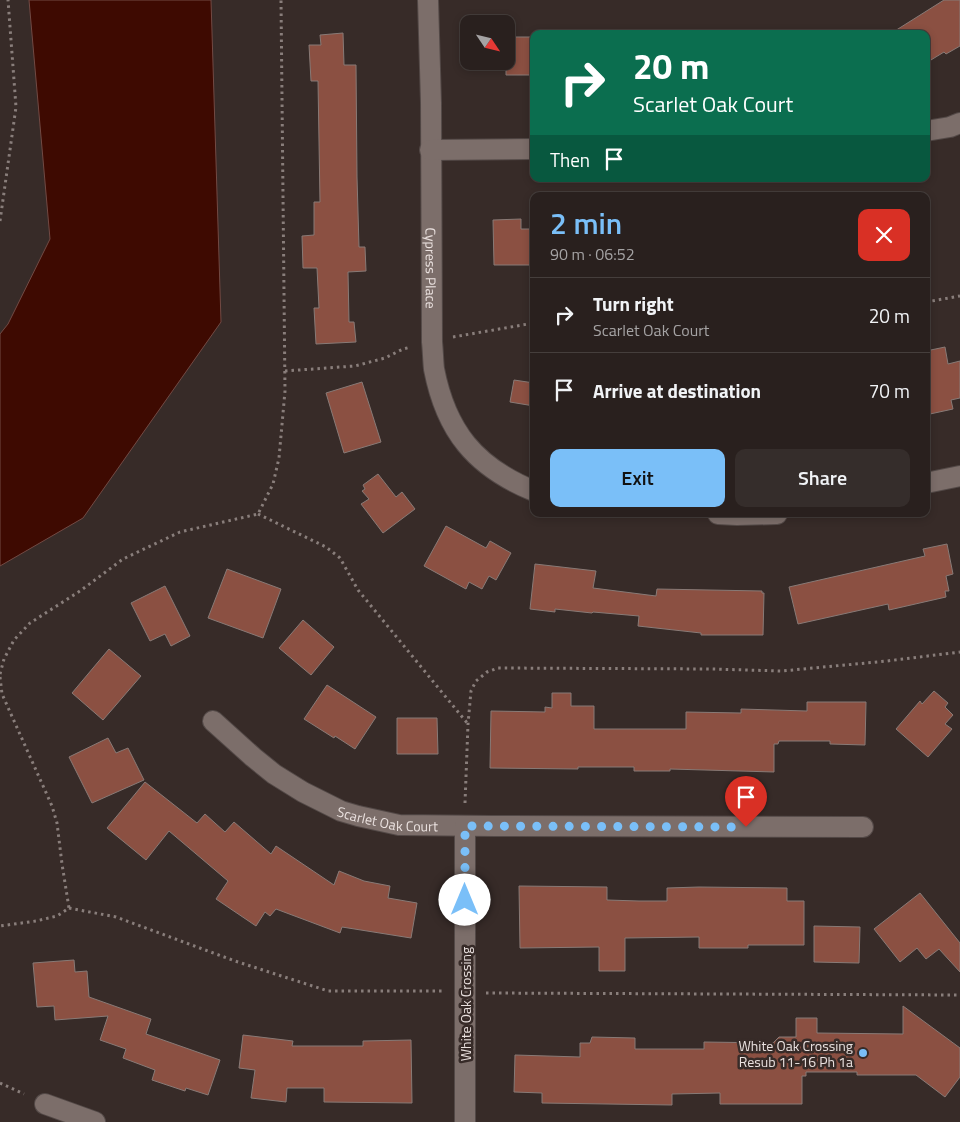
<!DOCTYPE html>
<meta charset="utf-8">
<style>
:root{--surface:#29201e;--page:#352d2b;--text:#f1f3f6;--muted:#a5a3a4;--line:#453e3c;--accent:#7abff8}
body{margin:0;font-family:"Titillium Web",sans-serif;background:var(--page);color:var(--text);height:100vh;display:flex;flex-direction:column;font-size:19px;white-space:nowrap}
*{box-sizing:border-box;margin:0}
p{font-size:16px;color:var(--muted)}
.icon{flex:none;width:28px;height:28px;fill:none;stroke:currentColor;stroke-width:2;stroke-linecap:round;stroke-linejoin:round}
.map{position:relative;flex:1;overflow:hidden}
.drawer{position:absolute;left:530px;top:192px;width:400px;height:325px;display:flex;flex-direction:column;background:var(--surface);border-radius:10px;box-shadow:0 2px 8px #0003,0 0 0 1px var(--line)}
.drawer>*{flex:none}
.banner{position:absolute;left:530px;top:30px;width:400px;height:152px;border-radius:10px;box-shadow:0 2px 8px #0003,0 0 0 1px var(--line);background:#0b6e4f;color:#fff;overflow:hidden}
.needle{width:32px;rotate:125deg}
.fabs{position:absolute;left:460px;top:15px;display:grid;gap:10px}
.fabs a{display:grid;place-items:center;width:55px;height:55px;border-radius:10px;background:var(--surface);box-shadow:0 2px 8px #0003,0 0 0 1px var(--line);font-size:25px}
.pin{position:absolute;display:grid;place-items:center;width:42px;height:42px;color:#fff;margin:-51px -21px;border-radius:50% 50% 50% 0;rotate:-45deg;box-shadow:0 0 5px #0007}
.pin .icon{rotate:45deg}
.me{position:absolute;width:55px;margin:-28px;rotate:0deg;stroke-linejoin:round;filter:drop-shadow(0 0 4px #0008)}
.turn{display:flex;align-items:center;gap:18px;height:105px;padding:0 20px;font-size:22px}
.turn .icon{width:65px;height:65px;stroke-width:2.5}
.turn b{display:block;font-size:35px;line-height:42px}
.then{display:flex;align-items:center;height:48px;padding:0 20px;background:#0003;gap:10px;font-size:19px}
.round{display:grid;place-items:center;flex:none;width:52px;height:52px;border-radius:10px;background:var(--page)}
.summary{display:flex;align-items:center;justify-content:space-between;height:85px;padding:0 20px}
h1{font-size:30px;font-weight:600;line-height:38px;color:var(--accent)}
.button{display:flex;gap:10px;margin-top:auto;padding:10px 20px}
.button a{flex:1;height:58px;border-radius:10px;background:var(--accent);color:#111;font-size:20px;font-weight:600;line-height:58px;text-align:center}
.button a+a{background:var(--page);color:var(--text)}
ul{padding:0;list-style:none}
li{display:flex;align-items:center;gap:15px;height:75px;padding:0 20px;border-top:1px solid var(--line)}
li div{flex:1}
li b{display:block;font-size:19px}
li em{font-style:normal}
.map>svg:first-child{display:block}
</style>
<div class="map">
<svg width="960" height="1122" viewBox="0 0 960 1122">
<rect width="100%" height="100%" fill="#372b28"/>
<path fill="#3e0a01" stroke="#724a44" d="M 29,0 L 211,0 L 221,322 L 83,518 L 0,566 L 0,334 L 8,324 L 50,239 Z"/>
<path fill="#8b5042" stroke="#887a76" d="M 944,0 L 960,0 L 960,46 L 946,54 L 944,52 L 926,63 L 926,34 L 890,34 Z
M 343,33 L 344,65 L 356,65 L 357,177 L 359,247 L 365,247 L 366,271 L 348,272 L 349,322 L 354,322 L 356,342 L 316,344 L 314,308 L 319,308 L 317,268 L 303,268 L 302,236 L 314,235 L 314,202 L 320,202 L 318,81 L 311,81 L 309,45 L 321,45 L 320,35 Z
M 506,37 L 534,37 L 534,75 L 506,75 Z
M 521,219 L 521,229 L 534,229 L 534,265 L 494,265 L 493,220 Z
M 945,347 L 948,364 L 960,361 L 960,398 L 951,400 L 953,409 L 930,414 L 926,395 L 926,351 Z
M 514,380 L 534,383 L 534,406 L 510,402 Z
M 362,382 L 381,442 L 344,453 L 326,393 Z
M 378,474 L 396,497 L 402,492 L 415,509 L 383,533 L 361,504 L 369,499 L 362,491 L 365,489 L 363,485 Z
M 446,526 L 486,548 L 490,541 L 511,553 L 496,580 L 489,576 L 482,589 L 469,582 L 466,589 L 424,566 Z
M 947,544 L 953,574 L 946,576 L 949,591 L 945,591 L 946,597 L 889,610 L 888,604 L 798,624 L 789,587 L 925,556 L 923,549 Z
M 535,564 L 596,571 L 593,588 L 656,596 L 657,589 L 762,591 L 762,593 L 764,593 L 763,635 L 701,635 L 701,633 L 638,626 L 639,616 L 593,612 L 592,613 L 555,609 L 555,612 L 530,609 Z
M 227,569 L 281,589 L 263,638 L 208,618 Z
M 165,586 L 190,636 L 171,646 L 165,634 L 150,641 L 131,603 Z
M 303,620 L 334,647 L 311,675 L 279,648 Z
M 109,649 L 141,676 L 103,720 L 72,693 Z
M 327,685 L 376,717 L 355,749 L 335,736 L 334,738 L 304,719 Z
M 934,691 L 948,703 L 945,707 L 953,715 L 945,724 L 952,729 L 928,757 L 896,729 L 920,701 L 922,704 Z
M 552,693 L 571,693 L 571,706 L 594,706 L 594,729 L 686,729 L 686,712 L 741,713 L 741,709 L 807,711 L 807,702 L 866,702 L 865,745 L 830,744 L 830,741 L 779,741 L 778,744 L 774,744 L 774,772 L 670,769 L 670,771 L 634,771 L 634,767 L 578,767 L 578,769 L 490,768 L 491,711 L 545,712 L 545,707 L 552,708 Z
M 397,718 L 437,718 L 438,754 L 397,754 Z
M 108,738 L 116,753 L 128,748 L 144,780 L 92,803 L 69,757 Z
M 145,782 L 197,823 L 205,814 L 225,832 L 234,822 L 271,854 L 276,846 L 334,885 L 339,871 L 364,881 L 390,886 L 388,898 L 417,903 L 411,938 L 342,927 L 340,933 L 276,909 L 270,916 L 265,912 L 256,926 L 216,899 L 228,881 L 169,831 L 146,860 L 107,828 Z
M 519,886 L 607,887 L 607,900 L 639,901 L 667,901 L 667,888 L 699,887 L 787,888 L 787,901 L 804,901 L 804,945 L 748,945 L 748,948 L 699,948 L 699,937 L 625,938 L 625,971 L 599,971 L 599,947 L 520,948 Z
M 920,893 L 960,943 L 960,972 L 939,949 L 926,959 L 917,948 L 900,962 L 874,929 Z
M 814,926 L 860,927 L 859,963 L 814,962 Z
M 74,960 L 75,972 L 87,971 L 89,997 L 151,1019 L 146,1034 L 220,1060 L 208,1095 L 186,1088 L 185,1091 L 152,1080 L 155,1070 L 123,1058 L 126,1049 L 100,1040 L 108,1016 L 55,1020 L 54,1006 L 37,1007 L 33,963 Z
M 903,1006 L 960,1048 L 960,1077 L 945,1097 L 916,1075 L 857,1075 L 857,1072 L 806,1072 L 806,1076 L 802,1076 L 802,1104 L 720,1104 L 720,1093 L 672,1094 L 672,1105 L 542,1103 L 542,1093 L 514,1092 L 515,1055 L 580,1057 L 580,1043 L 590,1043 L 592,1037 L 635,1038 L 635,1049 L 704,1049 L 704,1042 L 773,1043 L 779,1037 L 796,1037 L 796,1018 L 817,1018 L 817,1033 L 903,1034 Z
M 243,1035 L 293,1041 L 292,1046 L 363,1046 L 363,1041 L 411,1040 L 412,1103 L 324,1102 L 324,1088 L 287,1088 L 286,1102 L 251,1098 L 255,1070 L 239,1068 Z"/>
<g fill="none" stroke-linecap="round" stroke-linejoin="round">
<defs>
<g id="minor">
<path id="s1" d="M 428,0 L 431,103 L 432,342 C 433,351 433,360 434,369 C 446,431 475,467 534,491"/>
<path d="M 926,131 L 950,127 L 960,123"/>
<path d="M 430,150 L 534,149"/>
<path d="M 926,483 L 960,476"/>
<path d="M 718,514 L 737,515 L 777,514"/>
<path id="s2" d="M 213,721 L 253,757 L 274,774 L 303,792 L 341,811 L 358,816 L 399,825 L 493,826 L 863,827"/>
<path d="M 465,826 L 465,1122"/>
<path d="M 45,1104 L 95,1122"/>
</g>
</defs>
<use href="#minor" stroke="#534947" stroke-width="22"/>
<path stroke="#897e7b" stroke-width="3" stroke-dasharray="2.5 4" stroke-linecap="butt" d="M 0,221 L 16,107 L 8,0
M 926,302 L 960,296
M 453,337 L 534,323
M 285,371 L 355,366 L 385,358 L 403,349 L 411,347
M 258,514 L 326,547 L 340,558 L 358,590 L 468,724
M 0,674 L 4,659 L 14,640 L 30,623 L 80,591 L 123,559 L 180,532 L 258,514 L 273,484 L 279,458 L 285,391 L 281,0
M 0,677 L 2,694 L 52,806 L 57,823 L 62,864 L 69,908 L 57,916 L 36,921 L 0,926
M 465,803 L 468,724 L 471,691 L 476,681 L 487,672 L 498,668 L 711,669 L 782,671 L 887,661 L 960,652
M 69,908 L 116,917 L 235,961 L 328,991 L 442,991
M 486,993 L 960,995
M 0,1083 L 24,1094"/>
<use href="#minor" stroke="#7c6e6a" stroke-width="20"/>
</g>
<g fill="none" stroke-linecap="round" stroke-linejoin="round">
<path stroke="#7abff8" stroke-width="9" stroke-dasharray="0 16.2" d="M 465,900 L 465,826 L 746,827"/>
</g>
<circle fill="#7abff8" stroke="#372b28" stroke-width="2" cx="863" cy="1053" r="5"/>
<g text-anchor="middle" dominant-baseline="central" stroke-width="5" stroke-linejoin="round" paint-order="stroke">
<g font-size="14" fill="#eae1df" stroke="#372b28">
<text stroke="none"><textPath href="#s1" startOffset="268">Cypress Place</textPath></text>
<text stroke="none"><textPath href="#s2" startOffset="205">Scarlet Oak Court</textPath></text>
<text transform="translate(465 1004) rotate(-90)">White Oak Crossing</text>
</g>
<g font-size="14" fill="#eae1df" stroke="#372b28" text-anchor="end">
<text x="853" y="1045">White Oak Crossing<tspan x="853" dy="16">Resub 11-16 Ph 1a</tspan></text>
</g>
</g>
</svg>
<div class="fabs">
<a><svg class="needle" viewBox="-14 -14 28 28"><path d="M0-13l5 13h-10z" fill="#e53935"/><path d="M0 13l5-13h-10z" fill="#a5a3a4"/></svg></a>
</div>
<div class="pin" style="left:746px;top:827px;background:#d93025"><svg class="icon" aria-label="arrive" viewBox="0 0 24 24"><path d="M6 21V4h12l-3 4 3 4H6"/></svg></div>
<svg class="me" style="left:465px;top:900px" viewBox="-20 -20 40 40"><circle r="19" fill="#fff"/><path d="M0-13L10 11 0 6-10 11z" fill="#7abff8"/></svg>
<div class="banner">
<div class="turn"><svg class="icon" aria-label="right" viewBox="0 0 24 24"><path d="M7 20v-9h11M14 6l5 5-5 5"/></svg><div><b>20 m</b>Scarlet Oak Court</div></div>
<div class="then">Then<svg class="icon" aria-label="arrive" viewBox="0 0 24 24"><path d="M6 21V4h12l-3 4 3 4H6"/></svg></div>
</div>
<section class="drawer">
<div class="summary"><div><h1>2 min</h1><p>90 m · 06:52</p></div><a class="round" style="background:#d93025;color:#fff"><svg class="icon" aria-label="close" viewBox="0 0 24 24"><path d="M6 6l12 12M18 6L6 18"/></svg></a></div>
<ul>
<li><svg class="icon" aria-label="right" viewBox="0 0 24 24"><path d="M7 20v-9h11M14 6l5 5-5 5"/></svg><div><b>Turn right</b><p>Scarlet Oak Court</p></div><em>20 m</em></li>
<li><svg class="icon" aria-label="arrive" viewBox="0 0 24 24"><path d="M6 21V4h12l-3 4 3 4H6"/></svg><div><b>Arrive at destination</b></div><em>70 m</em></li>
</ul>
<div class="button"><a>Exit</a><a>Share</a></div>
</section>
</div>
